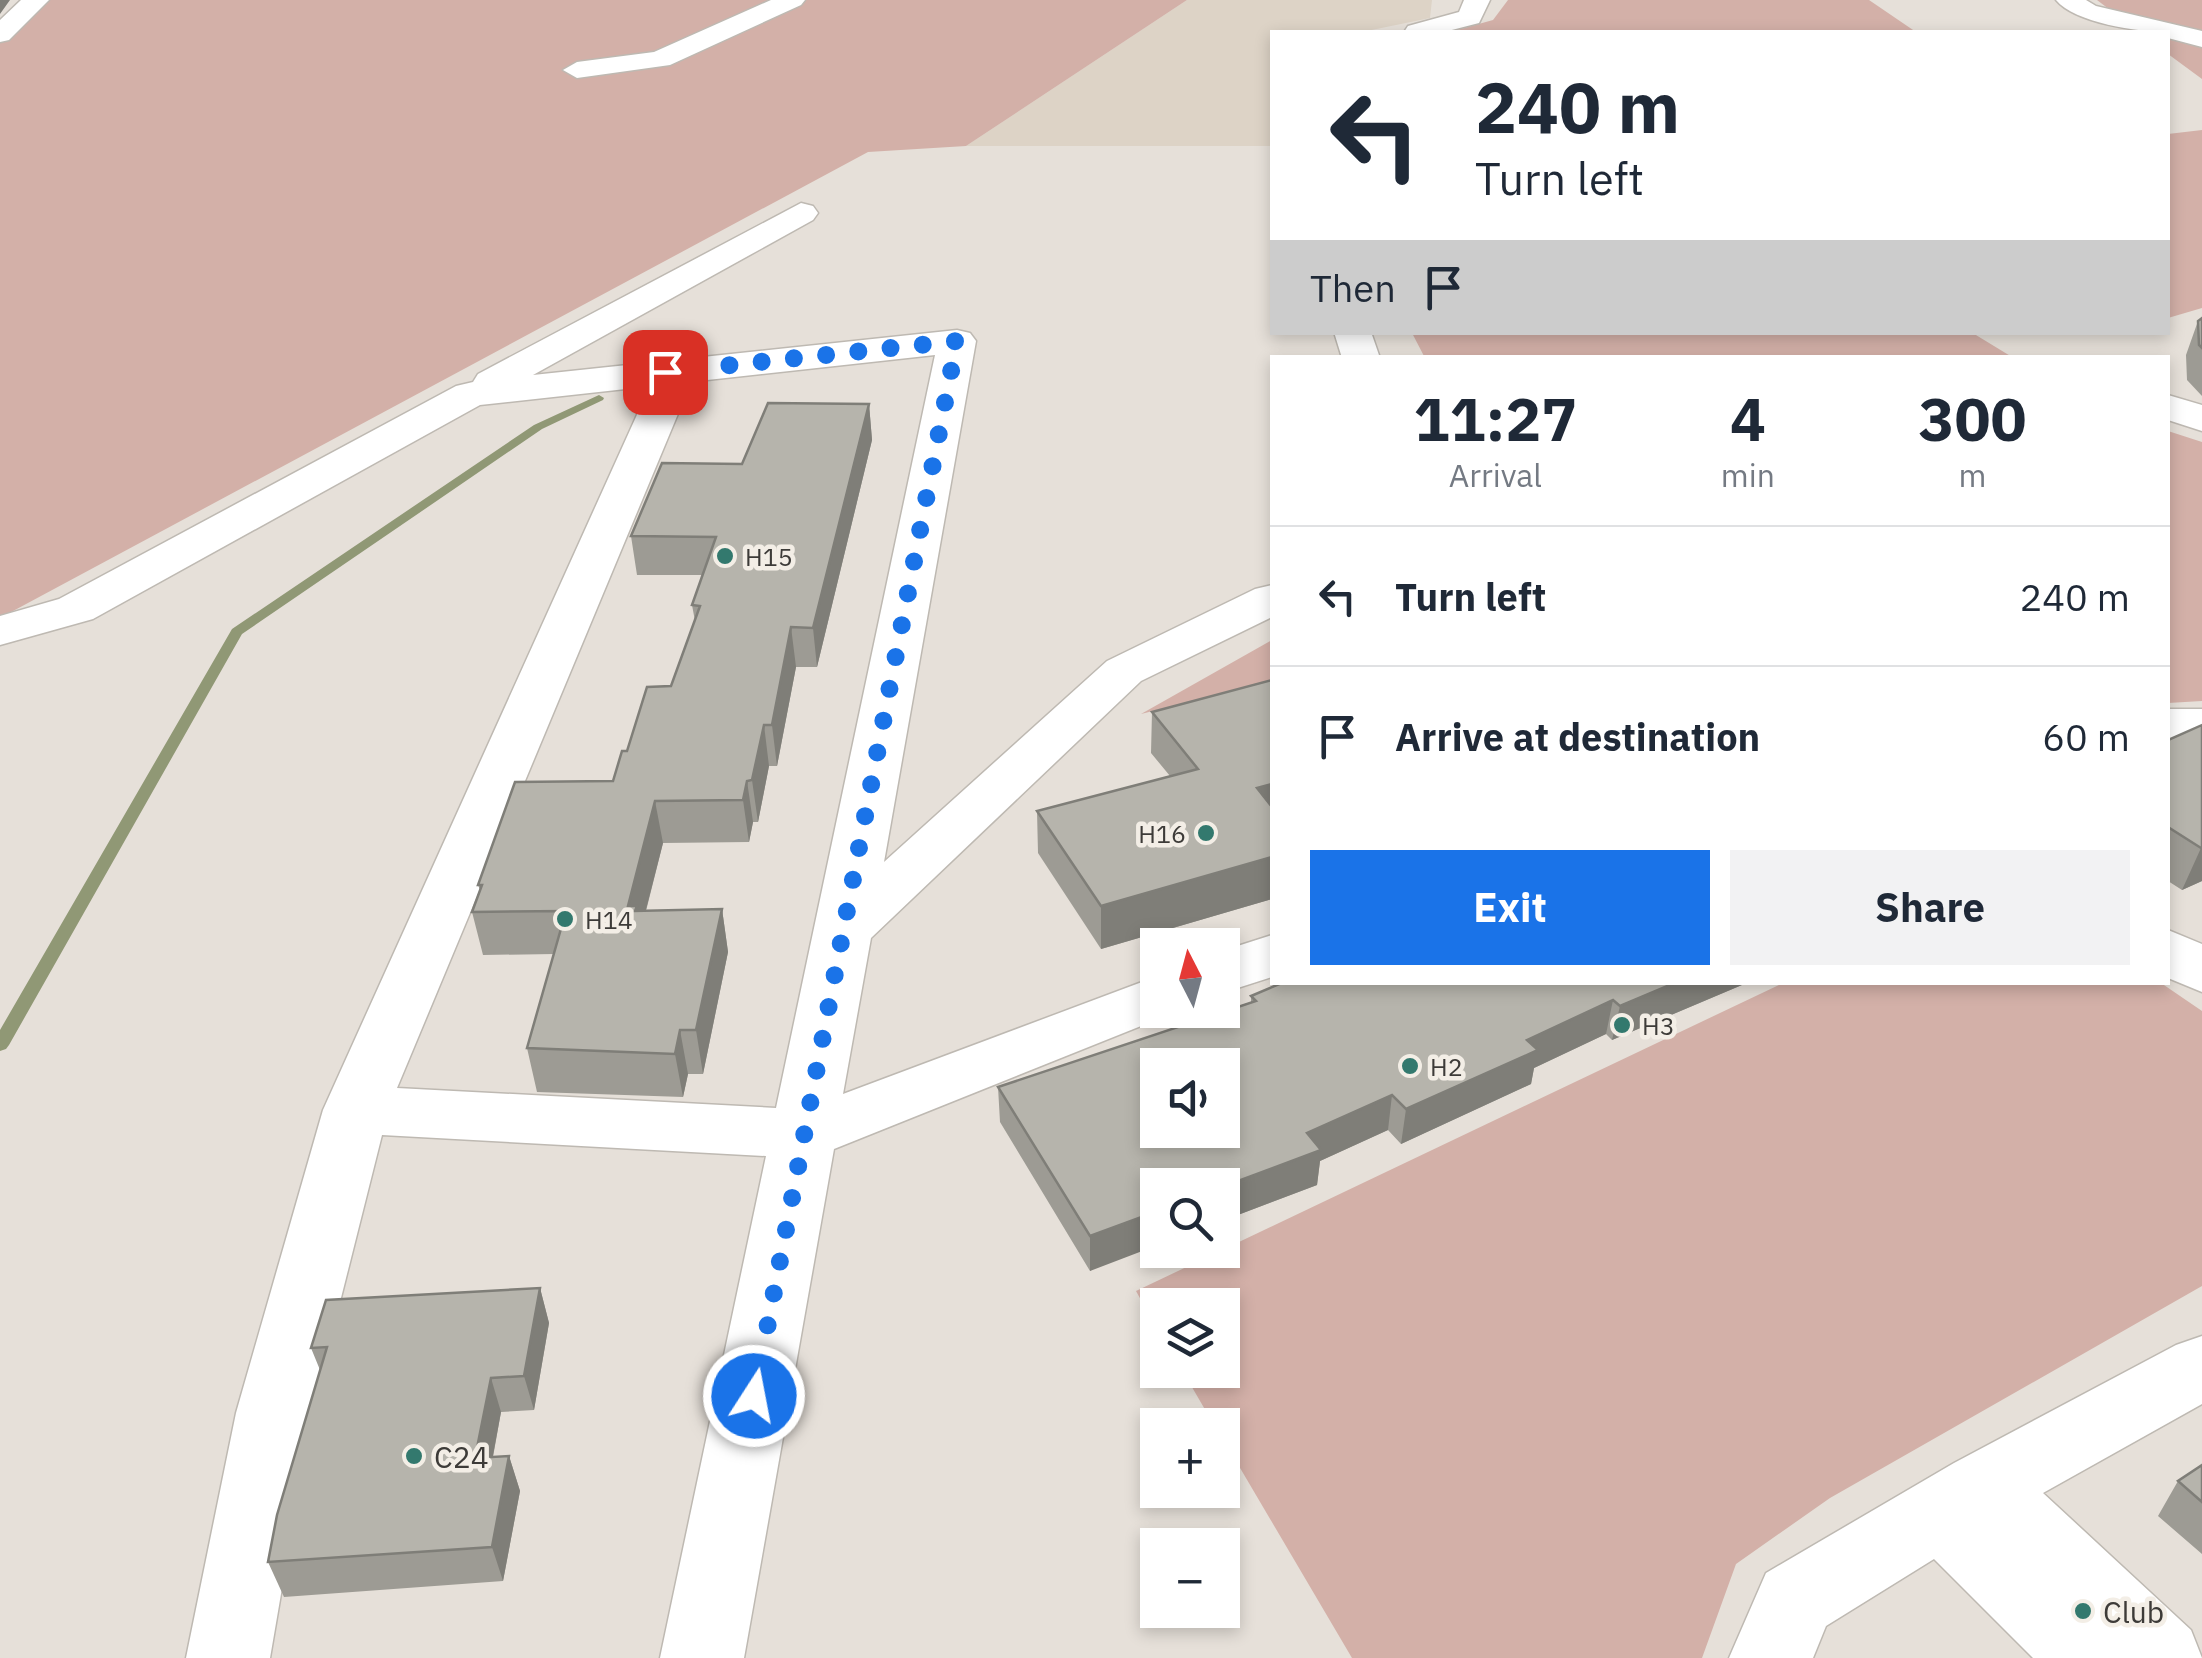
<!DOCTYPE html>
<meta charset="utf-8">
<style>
:root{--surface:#fff;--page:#f2f2f3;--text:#1f2937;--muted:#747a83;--line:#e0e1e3;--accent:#1a73e8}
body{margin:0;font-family:"IBM Plex Sans",sans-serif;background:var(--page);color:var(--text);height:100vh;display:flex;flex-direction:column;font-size:38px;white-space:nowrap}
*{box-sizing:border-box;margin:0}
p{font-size:32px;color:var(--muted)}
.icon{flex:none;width:55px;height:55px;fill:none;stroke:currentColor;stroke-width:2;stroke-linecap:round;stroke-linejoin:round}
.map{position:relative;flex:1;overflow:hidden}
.side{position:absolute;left:1270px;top:355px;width:900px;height:630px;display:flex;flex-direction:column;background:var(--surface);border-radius:0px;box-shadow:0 5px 15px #0003}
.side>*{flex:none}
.hud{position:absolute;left:1270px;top:30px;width:900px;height:305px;border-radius:0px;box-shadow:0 5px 15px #0003;background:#fff;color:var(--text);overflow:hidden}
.needle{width:65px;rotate:354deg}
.controls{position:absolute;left:1140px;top:928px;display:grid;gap:20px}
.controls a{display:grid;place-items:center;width:100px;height:100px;border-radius:0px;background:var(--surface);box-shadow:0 5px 15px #0003;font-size:50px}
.pin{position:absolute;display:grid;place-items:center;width:85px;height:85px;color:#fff;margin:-42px;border-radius:20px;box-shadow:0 5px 15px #0006}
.me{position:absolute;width:110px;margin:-55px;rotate:11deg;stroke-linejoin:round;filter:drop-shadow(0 0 8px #0008)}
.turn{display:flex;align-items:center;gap:35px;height:210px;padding:0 40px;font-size:45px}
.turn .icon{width:130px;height:130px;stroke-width:2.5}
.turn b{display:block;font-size:70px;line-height:85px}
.then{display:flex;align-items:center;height:95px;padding:0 40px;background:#0003;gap:20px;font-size:38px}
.eta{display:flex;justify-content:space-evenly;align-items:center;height:170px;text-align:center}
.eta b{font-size:60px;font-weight:700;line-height:70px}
.cta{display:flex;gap:20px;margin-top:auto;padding:20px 40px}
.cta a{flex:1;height:115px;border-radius:0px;background:var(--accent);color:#fff;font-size:40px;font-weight:700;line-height:115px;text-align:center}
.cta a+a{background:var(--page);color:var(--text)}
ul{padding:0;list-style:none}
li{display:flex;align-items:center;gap:30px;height:140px;padding:0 40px;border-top:2px solid var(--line)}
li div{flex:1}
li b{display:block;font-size:38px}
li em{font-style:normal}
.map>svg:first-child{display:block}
</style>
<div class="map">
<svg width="2202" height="1658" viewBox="0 0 2202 1658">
<rect width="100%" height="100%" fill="#e6e0d9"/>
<path fill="#ddd3c6" d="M 1187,0 L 1432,0 L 1430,18 L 1362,32 L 1272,32 L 1272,146 L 966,146 Z"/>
<path fill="#d3b0a8" d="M 28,0 L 1187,0 L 966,146 L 868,152 L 0,618 L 0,28 Z
M 1508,0 L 1869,0 L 1916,32 L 1450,32 L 1493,20 Z
M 2097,0 L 2202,0 L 2202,79 L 2168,54 L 2168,32 L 2139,32 Z
M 2202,130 L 2202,308 L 2168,318 L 2168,134 Z
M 1971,332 L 2012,357 L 1425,358 L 1412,333 Z
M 2168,431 L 2202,442 L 2202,701 L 2168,703 Z
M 1272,640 L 1272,681 L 1141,714 Z
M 1783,983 L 2161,983 L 2202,1011 L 2202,1286 L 1830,1498 L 1736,1564 L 1702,1658 L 1352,1658 L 1223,1439 L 1222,1425 L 1214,1425 L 1182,1370 L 1222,1370 L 1222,1305 L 1158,1305 L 1157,1329 L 1136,1291 Z"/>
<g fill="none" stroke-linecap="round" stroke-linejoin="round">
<path fill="#909875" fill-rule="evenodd" d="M 599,395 L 604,398 L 603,400 L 542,429 L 242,634 L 9,1045 L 6,1049 L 0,1051 L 0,1030 L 232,629 L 534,425 Z"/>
<defs>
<path id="minor" d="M 21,0 L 49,0 L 9,40 L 0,42 L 0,20 Z
M 771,0 L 805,0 L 801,5 L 670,65 L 577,78 L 563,70 L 577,62 L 654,52 Z
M 1464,0 L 1490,0 L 1479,23 L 1444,32 L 1404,32 L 1408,26 L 1459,12 Z
M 2056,0 L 2086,0 L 2096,6 L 2202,31 L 2202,47 L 2168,38 L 2168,32 C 2138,32 2075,23 2056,0 Z
M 801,203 L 813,206 L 818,213 L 813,220 L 533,375 L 957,330 L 970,333 L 976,341 L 884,862 L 1107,661 L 1255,589 L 1272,585 L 1272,617 L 1141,681 L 871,938 L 843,1094 L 1158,976 L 1158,1010 L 1181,1010 L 834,1149 L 744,1658 L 660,1658 L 766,1156 L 382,1135 L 312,1413 L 270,1658 L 186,1658 L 236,1413 L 323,1110 L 645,397 L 651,389 L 665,385 L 679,389 L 685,397 L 397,1088 L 776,1108 L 935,355 L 480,405 L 93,619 L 0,645 L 0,616 L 59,599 L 456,386 L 473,382 L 478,374 Z
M 1334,332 L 1371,332 L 1380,358 L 1342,358 Z
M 2168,395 L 2202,405 L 2202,431 L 2168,420 Z
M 2168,709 L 2202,709 L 2202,739 L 2168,739 Z
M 2168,930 L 2202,944 L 2202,992 L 2168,978 Z
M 1272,935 L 1272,977 L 1222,993 L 1222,951 Z
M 2202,1336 L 2202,1404 L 2043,1493 L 2191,1630 L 2202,1658 L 2033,1658 L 1934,1559 L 1826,1626 L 1813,1658 L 1729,1658 L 1766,1573 L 1954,1463 L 2176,1345 Z"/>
</defs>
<use href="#minor" stroke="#beb9b2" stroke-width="3"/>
<use href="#minor" fill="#fff" fill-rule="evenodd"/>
</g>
<path fill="#9d9b94" d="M 2202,318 L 2202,396 L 2187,380 L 2186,355 L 2198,321 Z
M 869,404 L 872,440 L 817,667 L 796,667 L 777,766 L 769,766 L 758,822 L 753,822 L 749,842 L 663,843 L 646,911 L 722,909 L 728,952 L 703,1074 L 688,1074 L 683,1097 L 537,1092 L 527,1048 L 554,954 L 483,955 L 472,912 L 480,890 L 478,885 L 613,781 L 627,751 L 671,686 L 695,621 L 692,605 L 703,575 L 637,575 L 631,536 L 742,464 Z
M 1272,680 L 1272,899 L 1101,949 L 1038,853 L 1037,811 L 1170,776 L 1151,753 L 1152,712 Z
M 2202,725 L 2202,881 L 2182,890 L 2168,881 L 2168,740 Z
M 1749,982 L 1612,1040 L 1606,1034 L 1534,1068 L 1531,1084 L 1401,1144 L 1388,1130 L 1320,1161 L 1317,1185 L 1222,1221 L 1222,1185 L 1090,1271 L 1000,1122 L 998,1087 L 1251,1002 L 1251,996 Z
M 540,1288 L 549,1323 L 534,1410 L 501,1412 L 493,1457 L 509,1456 L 520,1491 L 503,1581 L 284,1597 L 268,1562 L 320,1370 L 311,1348 Z
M 2202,1465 L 2202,1554 L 2158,1516 L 2178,1481 Z"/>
<path fill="#7f7e78" d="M 0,0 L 10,0 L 0,14 Z
M 869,404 L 872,440 L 817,667 L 813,628 Z
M 791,627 L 796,667 L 777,766 L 772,725 Z
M 764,725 L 769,766 L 758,822 L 752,780 Z
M 747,781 L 753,822 L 749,842 L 743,800 Z
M 1272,784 L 1272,825 L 1257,788 Z
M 655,801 L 663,843 L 641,929 L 628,906 Z
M 2202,847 L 2202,881 L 2182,890 L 2201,848 Z
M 1272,857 L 1272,899 L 1101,949 L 1101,906 Z
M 722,909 L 728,952 L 703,1074 L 696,1030 Z
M 1677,982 L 1749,982 L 1612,1040 L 1620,1006 Z
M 1613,1000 L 1606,1034 L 1534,1068 L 1531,1084 L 1401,1144 L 1406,1109 L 1527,1040 Z
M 680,1030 L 688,1074 L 683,1097 L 675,1054 Z
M 1392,1095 L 1388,1130 L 1320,1161 L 1317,1185 L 1222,1221 L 1222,1187 L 1307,1133 Z
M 1158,1211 L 1158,1245 L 1090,1271 L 1090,1236 Z
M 540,1288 L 549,1323 L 534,1410 L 524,1376 Z
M 491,1378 L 501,1412 L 486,1493 L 475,1458 Z
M 509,1456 L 520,1491 L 503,1581 L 492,1547 Z"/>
<path fill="#b6b4ac" stroke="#7f7e78" stroke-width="2.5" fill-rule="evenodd" d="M 2202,318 L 2202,348 L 2199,345 L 2198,321 Z
M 768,403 L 869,404 L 813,628 L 791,627 L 772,725 L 764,725 L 752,780 L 747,781 L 743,800 L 655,801 L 628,906 L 637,906 L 635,911 L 722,909 L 696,1030 L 680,1030 L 675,1054 L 527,1048 L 566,911 L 472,912 L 482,885 L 478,885 L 515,782 L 613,781 L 622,751 L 627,751 L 647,687 L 671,686 L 700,606 L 692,605 L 716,537 L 631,536 L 662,463 L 742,464 Z
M 1272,680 L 1272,784 L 1257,788 L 1272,807 L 1272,857 L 1101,906 L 1037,811 L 1198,769 L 1152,712 Z
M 2202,725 L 2202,847 L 2201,848 L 2168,827 L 2168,740 Z
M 1284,982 L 1677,982 L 1620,1006 L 1613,1000 L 1527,1040 L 1538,1050 L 1406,1109 L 1392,1095 L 1307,1133 L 1321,1150 L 1222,1187 L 1222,1185 L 1158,1185 L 1158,1211 L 1090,1236 L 998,1087 L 1256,1001 L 1251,996 ZM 1158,1065 L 1222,1065 L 1222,1130 L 1158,1130 Z
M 540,1288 L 524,1376 L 491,1378 L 475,1458 L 509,1456 L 492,1547 L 268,1562 L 277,1515 L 327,1347 L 311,1348 L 326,1300 Z
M 2202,1465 L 2202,1502 L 2178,1481 Z"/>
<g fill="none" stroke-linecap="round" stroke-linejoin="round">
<path stroke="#1a73e8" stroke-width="18" stroke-dasharray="0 32.4" d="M 665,372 L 957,341 C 888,692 822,1044 754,1396"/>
</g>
<g fill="#33796e" stroke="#f3eee6" stroke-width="4">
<circle cx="725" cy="556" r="10"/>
<circle cx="1206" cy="833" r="10"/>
<circle cx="565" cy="919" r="10"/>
<circle cx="1622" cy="1025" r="10"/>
<circle cx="1410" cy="1066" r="10"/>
<circle cx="414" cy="1456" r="10"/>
<circle cx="2083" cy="1611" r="10"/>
</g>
<g text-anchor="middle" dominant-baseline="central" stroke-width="9" stroke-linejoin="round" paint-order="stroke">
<g font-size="25" fill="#3d3b38" stroke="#f3eee6" text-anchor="start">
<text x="745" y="556">H15</text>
<text x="1186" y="833" text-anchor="end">H16</text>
<text x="585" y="919">H14</text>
<text x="1642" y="1025">H3</text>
<text x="1430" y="1066">H2</text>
</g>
<g font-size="30" fill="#3d3b38" stroke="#f3eee6" text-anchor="start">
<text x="434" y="1456">C24</text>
<text x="2103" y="1611">Club</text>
</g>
</g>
</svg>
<div class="controls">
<a><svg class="needle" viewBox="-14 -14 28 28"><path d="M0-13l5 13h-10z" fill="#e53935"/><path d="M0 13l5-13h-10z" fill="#747a83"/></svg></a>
<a><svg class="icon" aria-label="sound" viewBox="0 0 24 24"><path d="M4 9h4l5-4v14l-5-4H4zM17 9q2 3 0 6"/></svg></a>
<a><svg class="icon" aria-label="search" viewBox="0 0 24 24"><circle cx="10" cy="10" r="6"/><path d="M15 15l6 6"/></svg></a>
<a><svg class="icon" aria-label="layers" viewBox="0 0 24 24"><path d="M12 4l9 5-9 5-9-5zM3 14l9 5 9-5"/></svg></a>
<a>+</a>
<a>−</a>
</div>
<div class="pin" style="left:665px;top:372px;background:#d93025"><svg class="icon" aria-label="arrive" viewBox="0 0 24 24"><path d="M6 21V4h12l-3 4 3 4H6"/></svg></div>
<svg class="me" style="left:754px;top:1396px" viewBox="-20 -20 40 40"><circle r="17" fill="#1a73e8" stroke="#fff" stroke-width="3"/><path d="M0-11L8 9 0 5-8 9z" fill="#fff"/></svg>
<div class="hud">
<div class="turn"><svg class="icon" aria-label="left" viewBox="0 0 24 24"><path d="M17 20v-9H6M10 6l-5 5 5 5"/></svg><div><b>240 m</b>Turn left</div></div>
<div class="then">Then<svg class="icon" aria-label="arrive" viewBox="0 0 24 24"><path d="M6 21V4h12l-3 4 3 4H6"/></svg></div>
</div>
<section class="side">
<div class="eta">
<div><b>11:27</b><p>Arrival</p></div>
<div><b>4</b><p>min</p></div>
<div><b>300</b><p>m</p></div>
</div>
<ul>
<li><svg class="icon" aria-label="left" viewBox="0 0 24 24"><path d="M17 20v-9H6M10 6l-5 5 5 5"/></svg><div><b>Turn left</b></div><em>240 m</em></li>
<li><svg class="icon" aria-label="arrive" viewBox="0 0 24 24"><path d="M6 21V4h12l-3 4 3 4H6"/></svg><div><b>Arrive at destination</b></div><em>60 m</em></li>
</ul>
<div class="cta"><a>Exit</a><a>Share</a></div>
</section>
</div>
